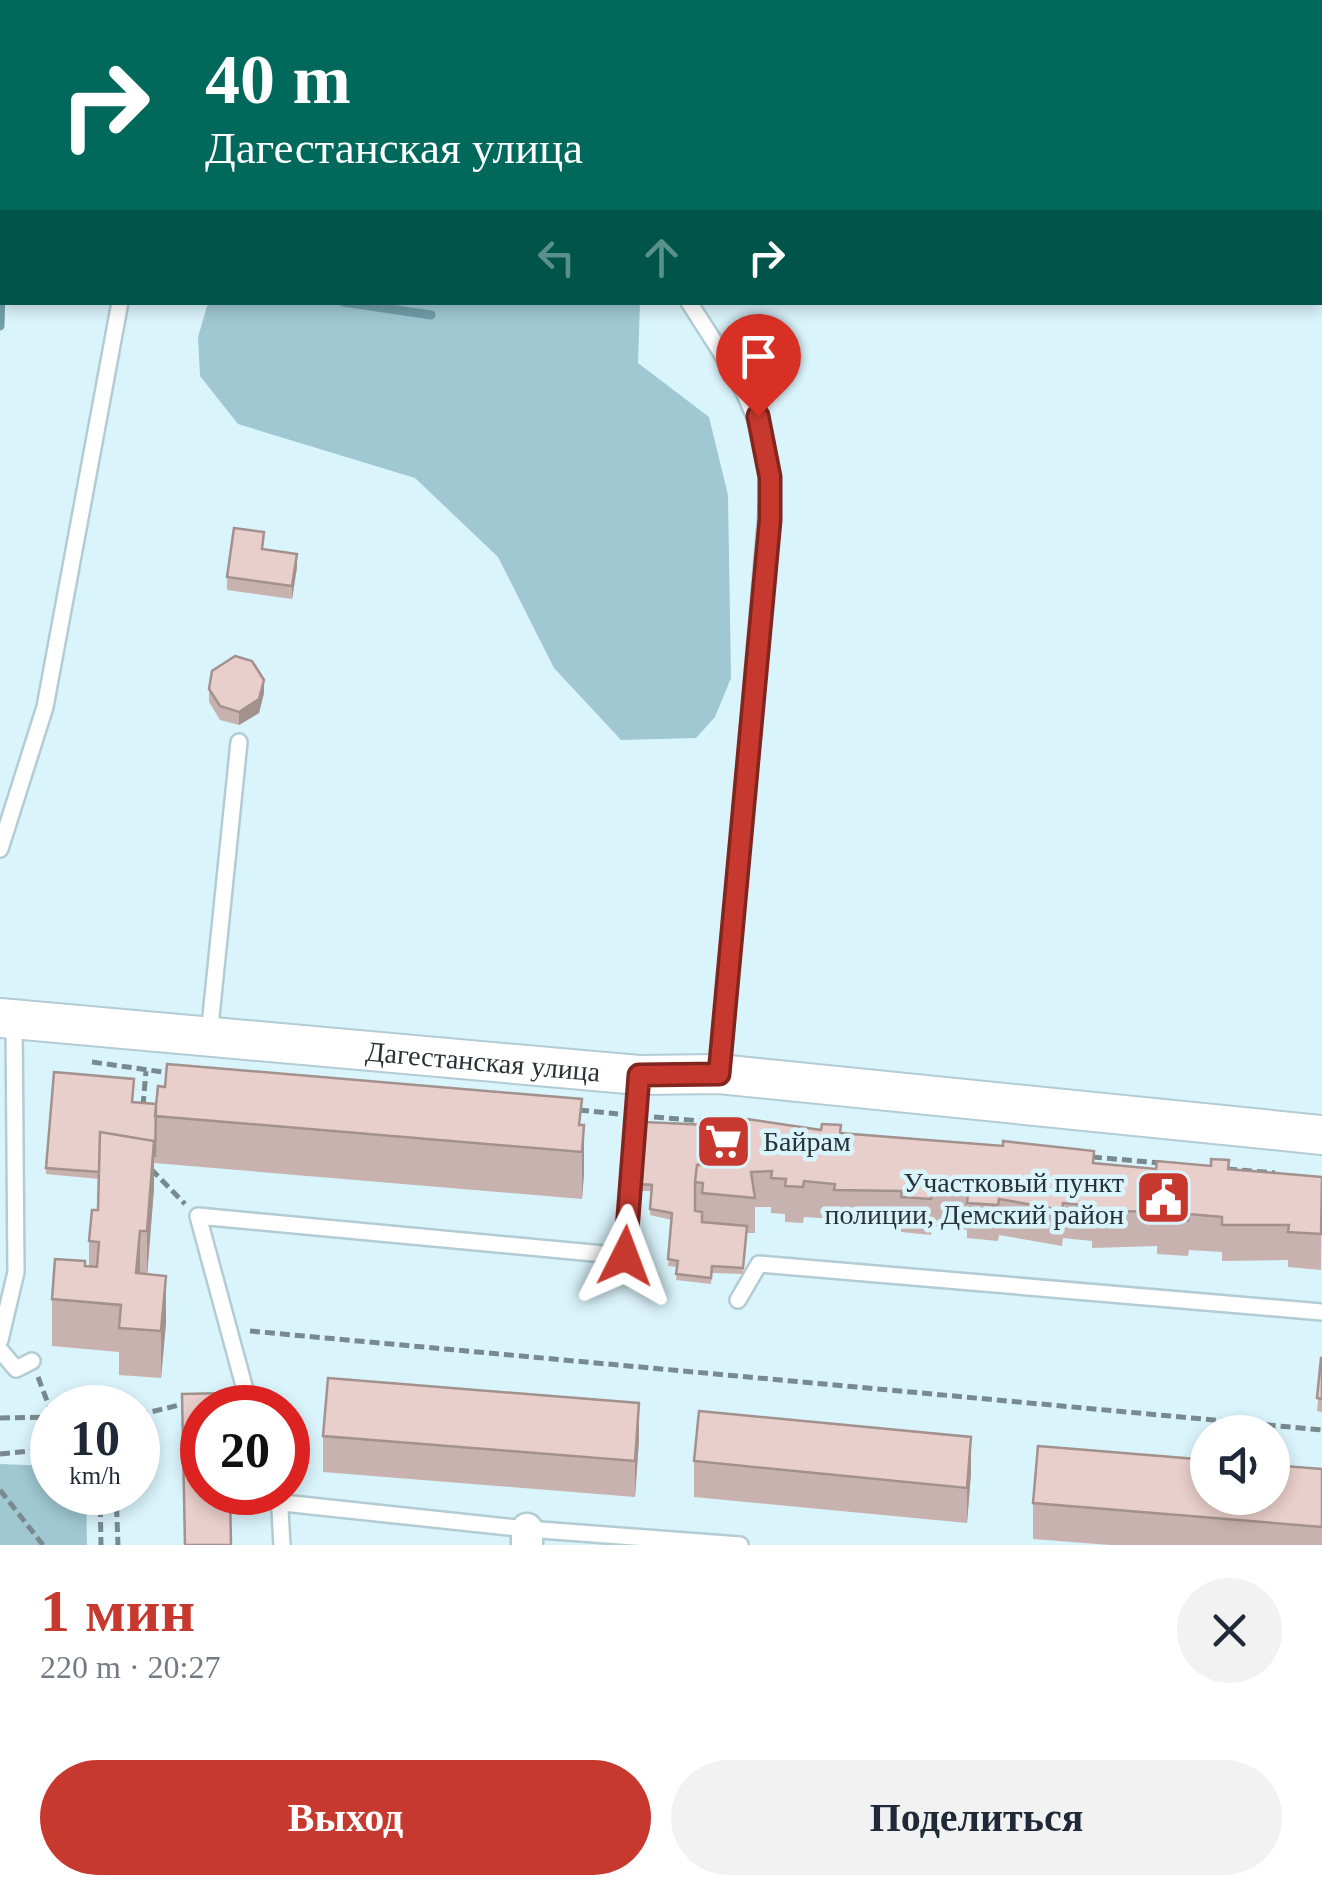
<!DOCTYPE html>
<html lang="ru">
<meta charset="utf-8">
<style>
:root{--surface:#fff;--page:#f2f2f3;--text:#1f2937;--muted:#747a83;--accent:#c7392f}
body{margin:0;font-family:"Times New Roman",serif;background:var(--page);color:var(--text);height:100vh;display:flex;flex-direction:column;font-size:38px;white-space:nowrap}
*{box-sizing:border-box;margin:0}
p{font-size:32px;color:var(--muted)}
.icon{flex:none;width:55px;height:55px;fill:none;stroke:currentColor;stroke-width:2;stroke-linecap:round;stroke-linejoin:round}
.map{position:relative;height:1545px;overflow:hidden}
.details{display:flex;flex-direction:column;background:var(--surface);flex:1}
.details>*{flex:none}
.banner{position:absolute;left:0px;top:0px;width:1322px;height:305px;box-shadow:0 5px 15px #0003;background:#00695c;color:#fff;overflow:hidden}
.controls{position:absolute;left:1190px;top:1415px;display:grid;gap:20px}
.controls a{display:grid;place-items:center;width:100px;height:100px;border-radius:50%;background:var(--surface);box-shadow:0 5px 15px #0003;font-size:50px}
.speed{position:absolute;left:30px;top:1385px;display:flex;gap:20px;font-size:50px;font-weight:700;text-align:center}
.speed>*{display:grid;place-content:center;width:130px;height:130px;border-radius:50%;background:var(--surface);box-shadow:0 5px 15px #0003;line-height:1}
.speed small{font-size:25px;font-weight:400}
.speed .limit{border:15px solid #d22;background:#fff;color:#111}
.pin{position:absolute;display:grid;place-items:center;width:85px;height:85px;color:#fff;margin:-102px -42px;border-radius:50% 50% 50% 0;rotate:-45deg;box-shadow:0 0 10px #0007}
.pin .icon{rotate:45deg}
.me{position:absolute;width:110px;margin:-55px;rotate:3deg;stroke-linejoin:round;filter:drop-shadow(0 0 8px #0008)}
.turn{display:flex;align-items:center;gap:35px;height:210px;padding:0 40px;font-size:45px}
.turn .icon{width:130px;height:130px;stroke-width:2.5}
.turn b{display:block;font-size:70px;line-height:85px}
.lanes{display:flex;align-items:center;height:95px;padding:0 40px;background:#0003;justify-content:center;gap:50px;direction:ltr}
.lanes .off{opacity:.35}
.round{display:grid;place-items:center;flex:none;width:105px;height:105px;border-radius:52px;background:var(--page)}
.overview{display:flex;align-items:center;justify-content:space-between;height:170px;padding:0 40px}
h1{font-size:60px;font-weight:700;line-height:75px;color:var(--accent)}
.button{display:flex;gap:20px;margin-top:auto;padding:20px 40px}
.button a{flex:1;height:115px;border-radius:60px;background:var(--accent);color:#fff;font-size:40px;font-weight:700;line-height:115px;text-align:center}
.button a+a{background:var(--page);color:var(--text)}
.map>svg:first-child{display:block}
</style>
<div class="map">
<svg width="1322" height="1545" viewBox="0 0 1322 1545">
<rect width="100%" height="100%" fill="#daf4fc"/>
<path fill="#9fc8d3" d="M 208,303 L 640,303 L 638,363 L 709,417 L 728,495 L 731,678 L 715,717 L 696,738 L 621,740 L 554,668 L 498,557 L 415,478 L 238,424 L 200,376 L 198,337 Z
M 0,1464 L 52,1466 L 52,1492 L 86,1493 L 87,1545 L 0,1545 Z"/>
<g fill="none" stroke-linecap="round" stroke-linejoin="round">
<path stroke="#709eaa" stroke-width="9" d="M 67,2 L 69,0
M 343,302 L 431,315
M 0,326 L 2,250"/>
<defs>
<path id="service" d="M 175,2 L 176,0
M 637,2 L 638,0
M 909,2 L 914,0
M 689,302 C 727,363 760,403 770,477 L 719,1074
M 0,849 L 45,707 L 120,302
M 209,1036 L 239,742
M 738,1300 L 759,1264 L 1322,1312
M 0,1340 L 16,1272 L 14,1019
M 0,1350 L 16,1369 L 32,1361
M 250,1408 L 198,1216 L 625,1256 L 639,1077
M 279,1492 L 282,1545
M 283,1503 L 527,1529 L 740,1545"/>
<path id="minor" d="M 527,1529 L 527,1545"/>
<g id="tertiary">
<path id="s1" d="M 0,1018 L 639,1075 L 719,1074 L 1322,1135"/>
</g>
</defs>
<use href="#service" stroke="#b3ccd3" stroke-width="20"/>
<use href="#minor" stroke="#b3ccd3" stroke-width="35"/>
<use href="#tertiary" stroke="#b3ccd3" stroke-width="42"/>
<path stroke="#798a8f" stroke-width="5" stroke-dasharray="10 5" stroke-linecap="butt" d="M 92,1062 L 170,1073
M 143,1106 L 146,1071
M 579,1110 L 618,1114
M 654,1117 L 713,1122
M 1092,1157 L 1161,1163
M 151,1169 L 185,1204
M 1227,1169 L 1275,1173
M 250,1331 L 1322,1430
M 38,1377 L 52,1414
M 138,1415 L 188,1403
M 0,1418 L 52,1417
M 0,1454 L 52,1449
M 0,1490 L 43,1545
M 100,1492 L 101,1545
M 116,1492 L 118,1545"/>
<use href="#service" stroke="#fff" stroke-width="15"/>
<use href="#minor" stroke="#fff" stroke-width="30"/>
<use href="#tertiary" stroke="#fff" stroke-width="38"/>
</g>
<path fill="#c8b2af" d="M 518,0 L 594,0 L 594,2 L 532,2 Z
M 714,0 L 883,0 L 877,2 L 732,2 Z
M 263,549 L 297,567 L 292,599 L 227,590 L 227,577 Z
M 209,689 L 264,693 L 259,713 L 239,725 L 220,720 L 209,702 Z
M 133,1102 L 582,1125 L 584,1173 L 582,1199 L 154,1163 L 154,1188 L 147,1274 L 166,1323 L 161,1378 L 119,1375 L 119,1352 L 52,1346 L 52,1299 L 85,1266 L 89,1266 L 89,1241 L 98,1210 L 99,1179 L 46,1174 L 46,1168 Z
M 644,1122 L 841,1133 L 1094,1163 L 1156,1169 L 1229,1170 L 1322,1177 L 1321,1270 L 1288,1267 L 1288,1260 L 1222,1261 L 1222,1252 L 1189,1250 L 1188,1256 L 1157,1254 L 1157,1246 L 1092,1248 L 1092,1241 L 1063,1238 L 1062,1246 L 999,1235 L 998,1241 L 967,1238 L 967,1230 L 932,1226 L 931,1235 L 901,1232 L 901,1226 L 834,1225 L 834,1219 L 804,1217 L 803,1223 L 785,1222 L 785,1214 L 771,1213 L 771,1207 L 755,1207 L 755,1233 L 747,1233 L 743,1274 L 712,1273 L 711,1284 L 676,1280 L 677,1267 L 668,1266 L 672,1220 L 650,1215 L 651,1191 L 639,1191 Z
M 1322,1358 L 1322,1412 L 1317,1411 Z
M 323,1436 L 639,1439 L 635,1497 L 323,1472 Z
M 694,1461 L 971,1473 L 967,1523 L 694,1497 Z
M 1322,1469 L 1322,1545 L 1110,1545 L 1033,1539 L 1033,1503 Z"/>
<path fill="#a3918e" d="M 842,0 L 883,0 L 877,2 L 842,2 Z
M 297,554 L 297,567 L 292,599 L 292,586 Z
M 264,680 L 264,693 L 259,713 L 239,725 L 239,712 Z
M 584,1125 L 584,1173 L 582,1199 L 582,1152 Z
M 154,1141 L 154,1188 L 147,1278 L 147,1231 Z
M 140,1231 L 140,1278 L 136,1273 Z
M 166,1276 L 166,1323 L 161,1378 L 161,1331 Z
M 639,1403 L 639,1439 L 635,1497 L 635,1461 Z
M 971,1437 L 971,1473 L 967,1523 L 967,1488 Z"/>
<path fill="#e9cfcb" stroke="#a3918e" stroke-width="2.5" d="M 234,528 L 264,532 L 262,549 L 297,554 L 292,586 L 227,577 Z
M 235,656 L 252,661 L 264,680 L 259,699 L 239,712 L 220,706 L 209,689 L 212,671 Z
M 167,1064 L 582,1099 L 579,1125 L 584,1125 L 582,1152 L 155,1116 L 158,1086 L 165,1087 Z
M 54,1072 L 134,1079 L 132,1102 L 156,1104 L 155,1157 L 154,1141 L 100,1132 L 99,1172 L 46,1168 Z
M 747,1119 L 821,1130 L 822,1124 L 841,1125 L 840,1133 L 1003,1146 L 1003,1141 L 1094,1151 L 1093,1163 L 1156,1169 L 1157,1161 L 1211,1166 L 1211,1159 L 1229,1160 L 1228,1169 L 1322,1177 L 1321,1234 L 1288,1232 L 1289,1225 L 1222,1225 L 1222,1217 L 1189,1214 L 1188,1221 L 1157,1218 L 1158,1211 L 1092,1212 L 1093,1206 L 1063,1203 L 1062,1210 L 999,1199 L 998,1205 L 967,1203 L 968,1194 L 932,1191 L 931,1199 L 901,1197 L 902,1191 L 834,1190 L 835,1184 L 804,1181 L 803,1187 L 785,1186 L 786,1179 L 771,1178 L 772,1171 L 751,1172 L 755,1198 L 702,1193 L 703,1183 L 695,1182 L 697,1165 L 704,1165 L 706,1151 L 699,1151 L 701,1131 L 707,1132 L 708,1121 L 747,1124 Z
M 644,1122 L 708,1125 L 707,1132 L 701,1131 L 699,1165 L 697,1165 L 695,1182 L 695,1211 L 702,1212 L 702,1222 L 747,1226 L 743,1268 L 712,1266 L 711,1278 L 676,1274 L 678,1261 L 668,1259 L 672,1213 L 650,1209 L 652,1185 L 639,1184 Z
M 100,1132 L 154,1141 L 147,1231 L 140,1231 L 136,1273 L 166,1276 L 161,1331 L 119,1328 L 121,1305 L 52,1299 L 55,1259 L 85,1261 L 85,1266 L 97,1267 L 99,1242 L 89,1241 L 92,1210 L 98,1210 Z
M 1321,1358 L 1322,1358 L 1322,1399 L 1317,1398 Z
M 328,1378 L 639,1403 L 635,1461 L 323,1436 Z
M 228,1393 L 228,1408 L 202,1408 L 202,1492 L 230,1492 L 231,1545 L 185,1545 L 182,1394 Z
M 699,1411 L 971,1437 L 967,1488 L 694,1461 Z
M 1038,1446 L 1208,1460 L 1208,1498 L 1272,1498 L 1272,1465 L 1322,1469 L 1322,1527 L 1033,1503 Z"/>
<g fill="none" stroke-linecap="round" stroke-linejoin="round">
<defs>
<path id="route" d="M 625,1256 L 639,1075 L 719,1074 L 770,520 L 770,477 L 758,416"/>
</defs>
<use href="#route" stroke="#81251f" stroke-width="25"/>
<use href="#route" stroke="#c7392f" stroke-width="18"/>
</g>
<defs>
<symbol id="supermarket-square" viewBox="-11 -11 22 22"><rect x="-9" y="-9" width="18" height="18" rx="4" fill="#c7392f" stroke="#daf4fc"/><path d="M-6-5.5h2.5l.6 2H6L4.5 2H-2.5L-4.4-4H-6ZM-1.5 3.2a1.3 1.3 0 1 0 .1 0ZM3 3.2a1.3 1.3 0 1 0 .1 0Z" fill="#fff"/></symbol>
<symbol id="civic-square" viewBox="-11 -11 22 22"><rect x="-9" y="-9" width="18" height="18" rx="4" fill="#c7392f" stroke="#daf4fc"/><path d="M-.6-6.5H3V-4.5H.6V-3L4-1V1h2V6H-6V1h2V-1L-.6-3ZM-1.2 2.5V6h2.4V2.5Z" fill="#fff"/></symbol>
</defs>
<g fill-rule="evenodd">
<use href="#supermarket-square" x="692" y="1110" width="63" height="63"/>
<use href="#civic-square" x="1132" y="1166" width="63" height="63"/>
</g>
<g text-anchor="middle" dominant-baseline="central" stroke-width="9" stroke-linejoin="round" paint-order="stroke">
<g font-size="28" fill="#293336" stroke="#daf4fc">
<text stroke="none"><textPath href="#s1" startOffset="485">Дагестанская улица</textPath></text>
</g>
<g font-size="28" fill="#293336" stroke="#daf4fc" text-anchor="start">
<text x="763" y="1141">Байрам</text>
<text x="1124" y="1182" text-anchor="end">Участковый пункт<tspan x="1124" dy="32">полиции, Демский район</tspan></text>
</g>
</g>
</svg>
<div class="controls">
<a><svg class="icon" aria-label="sound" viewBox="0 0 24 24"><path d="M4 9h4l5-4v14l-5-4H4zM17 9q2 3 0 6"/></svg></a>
</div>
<div class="speed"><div>10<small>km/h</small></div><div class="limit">20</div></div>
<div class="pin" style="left:758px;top:416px;background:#d93025"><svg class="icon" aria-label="arrive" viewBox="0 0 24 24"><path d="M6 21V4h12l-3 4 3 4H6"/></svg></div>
<svg class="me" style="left:625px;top:1256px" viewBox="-20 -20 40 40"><path d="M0-17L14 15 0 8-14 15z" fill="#c7392f" stroke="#fff" stroke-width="4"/></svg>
<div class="banner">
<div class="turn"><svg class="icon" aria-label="right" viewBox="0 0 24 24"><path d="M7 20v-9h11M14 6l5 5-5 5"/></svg><div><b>40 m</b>Дагестанская улица</div></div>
<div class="lanes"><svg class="icon off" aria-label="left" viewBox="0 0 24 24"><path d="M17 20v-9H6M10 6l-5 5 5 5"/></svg><svg class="icon off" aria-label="ahead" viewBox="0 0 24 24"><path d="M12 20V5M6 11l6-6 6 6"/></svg><svg class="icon" aria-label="right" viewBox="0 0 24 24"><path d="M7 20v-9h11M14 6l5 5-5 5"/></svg></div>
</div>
</div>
<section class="details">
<div class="overview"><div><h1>1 мин</h1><p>220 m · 20:27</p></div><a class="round"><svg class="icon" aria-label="close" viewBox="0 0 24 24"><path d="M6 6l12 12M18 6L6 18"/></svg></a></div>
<div class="button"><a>Выход</a><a>Поделиться</a></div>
</section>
